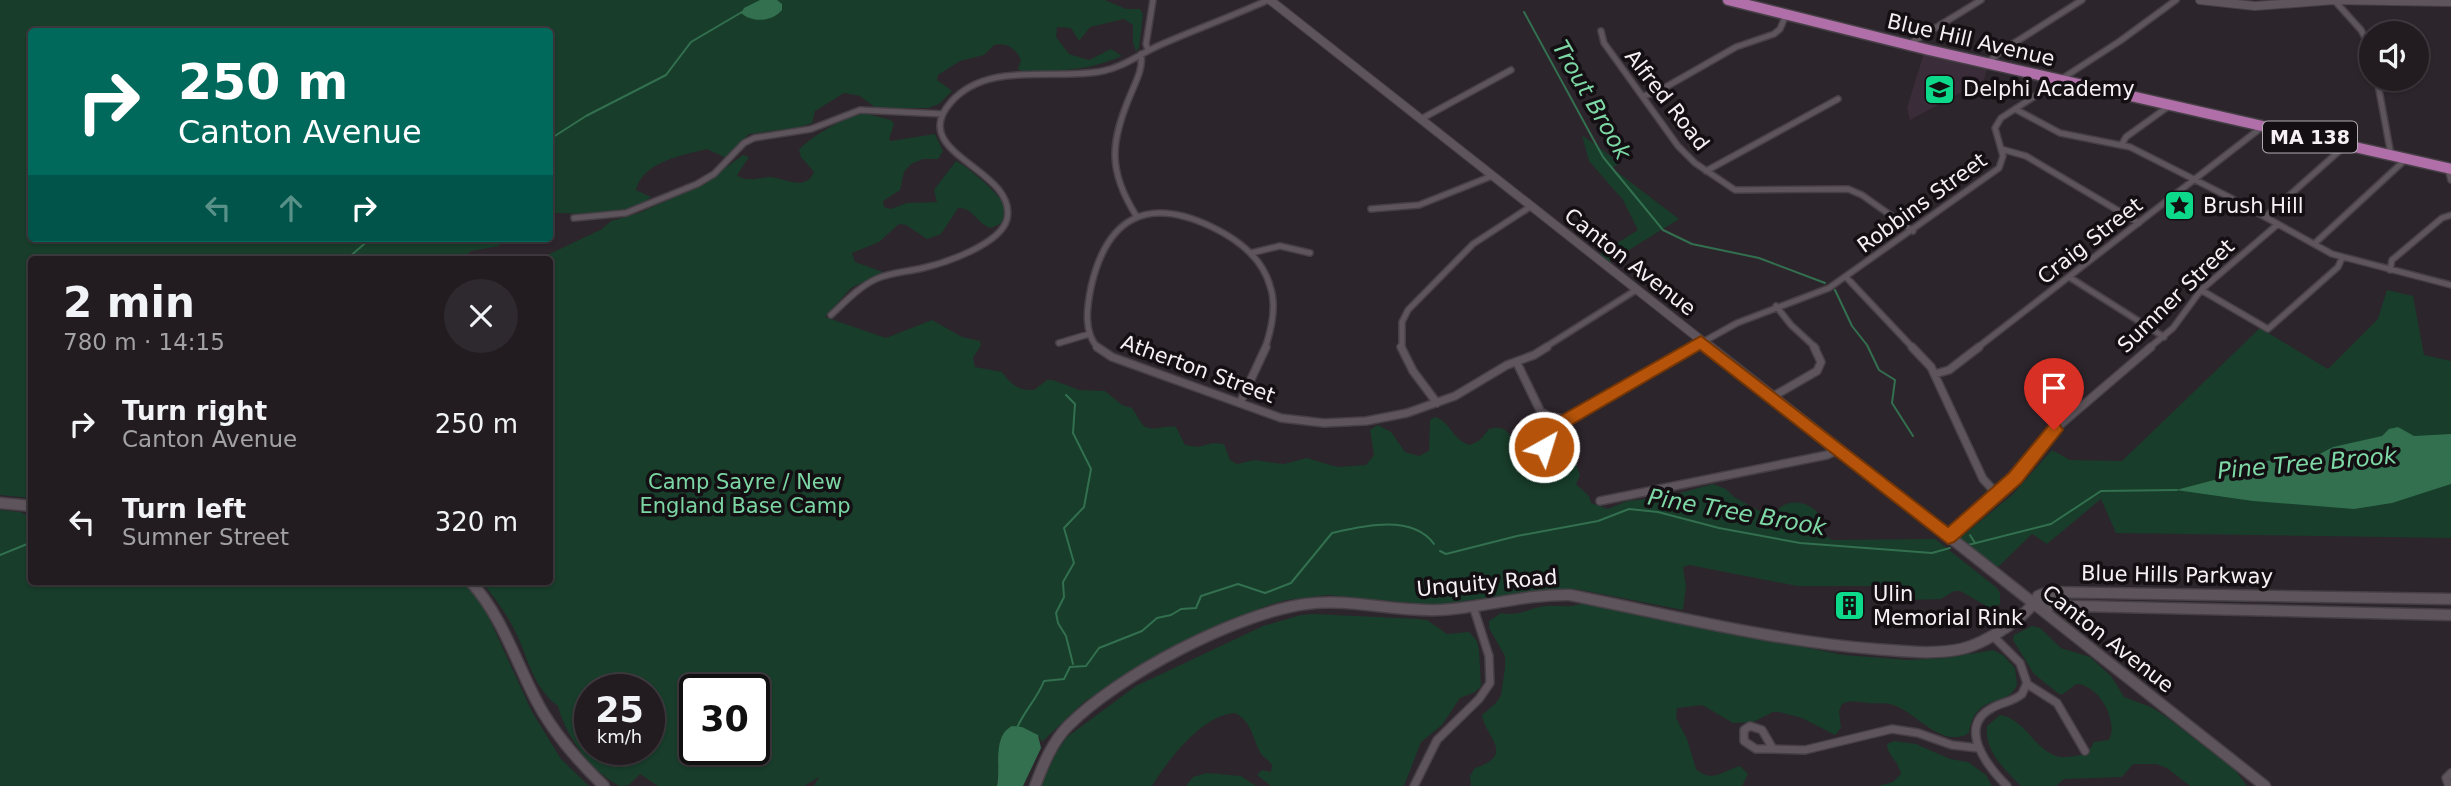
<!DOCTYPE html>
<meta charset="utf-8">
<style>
:root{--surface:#221c21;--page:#2e292e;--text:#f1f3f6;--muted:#a2a1a5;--line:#3f3a3f}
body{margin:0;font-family:"DejaVu Sans",sans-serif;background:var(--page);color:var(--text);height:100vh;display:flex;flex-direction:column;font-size:26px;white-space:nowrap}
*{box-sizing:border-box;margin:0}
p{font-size:23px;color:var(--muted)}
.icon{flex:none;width:38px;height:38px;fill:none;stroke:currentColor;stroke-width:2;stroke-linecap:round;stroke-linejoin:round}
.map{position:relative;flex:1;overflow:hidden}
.drawer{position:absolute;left:28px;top:256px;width:525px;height:329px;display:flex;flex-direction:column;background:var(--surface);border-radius:7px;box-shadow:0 2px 5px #0004,0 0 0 2px var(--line)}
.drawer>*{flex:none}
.guide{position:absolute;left:28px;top:28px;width:525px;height:214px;border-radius:7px;box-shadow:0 2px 5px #0004,0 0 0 2px var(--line);background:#00695c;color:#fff;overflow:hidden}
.tools{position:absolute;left:2359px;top:21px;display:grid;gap:14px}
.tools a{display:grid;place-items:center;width:70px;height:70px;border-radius:50%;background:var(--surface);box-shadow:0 2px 5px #0004,0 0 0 2px var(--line);font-size:35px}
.speed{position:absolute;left:574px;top:674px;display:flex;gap:14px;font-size:35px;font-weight:700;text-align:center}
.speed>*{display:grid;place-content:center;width:91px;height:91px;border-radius:50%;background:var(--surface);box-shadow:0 2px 5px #0004,0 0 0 2px var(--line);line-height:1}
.speed small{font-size:18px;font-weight:400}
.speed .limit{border:4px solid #111;border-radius:10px;background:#fff;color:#111}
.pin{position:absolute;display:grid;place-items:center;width:60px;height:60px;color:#fff;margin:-72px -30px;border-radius:50% 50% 50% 0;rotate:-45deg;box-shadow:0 0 7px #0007}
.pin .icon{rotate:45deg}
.me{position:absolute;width:77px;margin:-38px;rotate:39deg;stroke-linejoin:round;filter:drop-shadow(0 0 5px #0008)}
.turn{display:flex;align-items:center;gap:24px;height:147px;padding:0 35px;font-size:32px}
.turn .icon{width:91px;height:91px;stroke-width:2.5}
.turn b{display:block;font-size:49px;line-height:60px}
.lanes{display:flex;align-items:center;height:66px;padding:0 35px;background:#0003;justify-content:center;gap:35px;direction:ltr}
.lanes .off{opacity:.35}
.round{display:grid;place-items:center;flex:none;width:74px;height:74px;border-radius:37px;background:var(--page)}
.summary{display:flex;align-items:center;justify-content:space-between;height:119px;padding:0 35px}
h1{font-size:42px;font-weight:600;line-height:52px}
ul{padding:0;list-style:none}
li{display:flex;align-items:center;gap:21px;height:98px;padding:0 35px}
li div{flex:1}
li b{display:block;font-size:26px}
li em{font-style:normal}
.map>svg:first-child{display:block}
</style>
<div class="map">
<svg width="2451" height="786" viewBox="0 0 2451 786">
<rect width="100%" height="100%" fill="#2d252c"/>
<path fill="#3a2c38" d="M 1924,53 L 1987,67 L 1984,80 L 1910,120 L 1907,108 Z"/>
<path fill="#183d2a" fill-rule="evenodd" d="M 0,0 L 1105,0 L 1126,9 L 1140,9 L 1143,14 L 1139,48 L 1136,51 L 1133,43 L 1133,25 L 1124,19 L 1090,27 L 1079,41 L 1071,28 L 1057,27 L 1056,37 L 1069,54 L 1089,60 L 1111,49 L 1122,56 C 1081,73 1064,69 1023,72 L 1018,69 L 1021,60 C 1016,49 1007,42 994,45 L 984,55 L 960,61 L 938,75 L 937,80 L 952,91 L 939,104 L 928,108 L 876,108 L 860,96 L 844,93 L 815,111 L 812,123 L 796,128 L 749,134 L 726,158 L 707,149 C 683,155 642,162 636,190 L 651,197 C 623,219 582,213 550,213 L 550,32 L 32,32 L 32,238 L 502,238 L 499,246 L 471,251 L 461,259 L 32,259 L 31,498 L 0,495 Z
M 863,113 L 891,120 L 894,124 L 889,139 L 891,141 L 935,134 L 943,151 L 938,159 L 923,159 L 911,164 L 904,172 L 900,190 L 883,201 L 884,207 L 891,209 L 907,203 L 937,202 L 934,190 L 956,161 C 967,166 1000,194 1004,205 C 1005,211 1003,217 1002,223 L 991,228 C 977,224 973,207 958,208 L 941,234 L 927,239 L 906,225 L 899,224 L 879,242 L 852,253 L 855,262 L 883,272 L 851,288 L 825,317 L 886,338 L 932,320 L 962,337 L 980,341 L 981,345 L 973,358 L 975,367 L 1002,372 C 1011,384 1018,391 1034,390 L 1047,380 L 1053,380 L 1079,390 L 1105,391 L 1122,405 L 1132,408 C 1136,413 1138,419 1142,424 C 1150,434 1165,424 1176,427 L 1185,445 L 1198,447 L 1213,443 L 1224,444 L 1230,460 L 1237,464 L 1254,460 L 1284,464 L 1307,458 L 1337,467 L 1366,465 L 1374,455 L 1370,430 L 1378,425 L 1391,432 L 1405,452 L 1419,456 L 1429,451 L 1430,420 L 1435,417 C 1451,422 1452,440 1470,445 L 1480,440 L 1489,429 C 1515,422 1510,448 1525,461 L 1532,461 L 1536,452 L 1543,451 L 1576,465 L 1580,475 L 1576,484 L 1589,496 L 1591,503 L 1608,509 L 1627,501 L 1665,497 L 1713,484 L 1726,489 L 1734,497 L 1767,515 C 1776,514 1776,510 1782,506 C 1797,497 1816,506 1823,520 L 1822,534 L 1832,540 L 1935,539 L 1997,588 L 2000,593 L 2000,604 L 1992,609 L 1960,591 L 1954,591 L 1941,599 L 1909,600 L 1902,598 L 1892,590 L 1875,586 L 1797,586 L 1689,565 L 1683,567 L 1686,586 L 1683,610 L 1576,589 L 1540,591 L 1434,605 L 1328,595 L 1286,600 L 1263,607 L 1213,629 L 1148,663 L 1085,701 L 1042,742 C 1037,729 1021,728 1009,727 L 1001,739 L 997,786 L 814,786 L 819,777 L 804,786 L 658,786 L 640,774 L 629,785 L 620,786 C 592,773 565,735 558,706 C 533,688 528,657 515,631 C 506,612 494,597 481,581 L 550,581 L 550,259 L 539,259 L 602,229 L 611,221 L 639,213 L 700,186 L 743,155 L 749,157 L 737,175 L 741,178 C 750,181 759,178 769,177 C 784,177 805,193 814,172 L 801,157 L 799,150 C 811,136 845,117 863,113 ZM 590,690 L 649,690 L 649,749 L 590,749 ZM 695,690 L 754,690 L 754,749 L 695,749 Z
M 1582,135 L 1620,163 L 1612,168 L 1679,219 L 1608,263 L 1598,255 L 1638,230 L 1623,200 L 1589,161 Z
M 2387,290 L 2413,296 L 2424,355 L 2451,361 L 2451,538 L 2116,533 L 2101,499 L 2047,544 L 2032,534 L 1996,569 L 1959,539 L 2013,494 L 2052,450 L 2070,460 L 2122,461 L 2260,328 L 2328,369 L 2378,319 Z
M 0,510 L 20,512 L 31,517 L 32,581 L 461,581 L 475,595 L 489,618 L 532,712 L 561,759 L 589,786 L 0,786 Z
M 1581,604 L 1591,604 L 1844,655 L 1909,660 L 1946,658 L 1993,650 L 2003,655 L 2015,668 L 2017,684 C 2009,709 1976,690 1969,733 C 1943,749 1918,715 1896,706 C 1887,702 1878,704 1869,703 C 1859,702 1851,700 1842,704 L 1839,711 L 1841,728 L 1835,735 L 1802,718 L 1779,712 L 1773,712 L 1753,722 L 1733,723 L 1702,705 L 1677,708 L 1676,718 L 1687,739 L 1696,769 C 1713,784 1723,770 1740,766 L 1748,774 L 1742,786 L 1471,786 L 1470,776 L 1475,768 C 1517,755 1484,735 1482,715 L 1496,703 L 1501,695 L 1505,668 L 1505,656 L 1489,628 L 1489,621 L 1501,613 C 1517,617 1529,608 1546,606 C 1558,605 1568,608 1581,604 Z
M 1314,614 L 1418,619 L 1427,620 L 1447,634 L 1469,632 L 1477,641 L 1479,650 L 1481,686 L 1475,692 L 1460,698 L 1442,725 L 1421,742 L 1404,786 L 1271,786 L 1257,775 L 1262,770 L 1271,772 L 1272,765 C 1269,760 1262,757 1260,752 C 1253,738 1251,721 1235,713 C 1203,714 1167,761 1152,786 L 1041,786 L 1056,753 L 1067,737 L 1136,686 L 1263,626 L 1301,615 Z
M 2032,626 L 2040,628 L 2061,648 L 2090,657 L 2111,676 L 2124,697 L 2153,708 L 2169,719 L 2235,770 L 2247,786 L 2190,786 L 2167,768 L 2156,764 L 2133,764 L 2122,777 L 2064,779 L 2056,786 L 2021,786 C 2005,770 1984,751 1987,726 L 2000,715 C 2026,719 2034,751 2060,757 C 2069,758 2080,755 2088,753 L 2094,742 L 2109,740 C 2119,720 2098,684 2076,684 L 2063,694 L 2059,694 L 2034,674 L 2013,640 L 2014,635 Z
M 1894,741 L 1916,744 L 1950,759 L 1968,762 L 1986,775 L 1992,786 L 1878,786 L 1893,782 L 1901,774 C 1899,762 1887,755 1887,744 Z
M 1207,773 L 1241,776 L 1256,786 L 1186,786 L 1193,777 Z"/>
<path fill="#32704f" d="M 760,0 L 777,0 L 782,4 L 782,10 C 772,22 752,23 741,13 L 744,8 Z
M 2398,427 L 2414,436 L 2451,434 L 2451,484 L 2392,503 L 2354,509 L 2253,501 L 2176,490 L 2218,479 L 2265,461 L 2316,456 L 2333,447 L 2382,436 L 2389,429 Z
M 1012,726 L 1022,727 L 1038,735 L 1041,748 L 1023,786 L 997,786 C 1001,767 992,736 1012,726 Z"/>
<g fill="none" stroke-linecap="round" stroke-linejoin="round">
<path stroke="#32704f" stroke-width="2" d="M 1524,12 L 1603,157 L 1663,230 L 1692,244 L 1759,258 L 1825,283
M 550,139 L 586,116 L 666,75 L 691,42 L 742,12
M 347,259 L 371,238
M 1835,290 L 1852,326 L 1867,345 L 1879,370 L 1895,380 L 1892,403 L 1913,436
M 1066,395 L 1075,404 L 1073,433 L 1091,469 L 1084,507 L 1064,528 L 1074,563 L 1063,582 L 1064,597 L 1056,613 L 1058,623 L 1066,636 L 1073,664
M 1970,535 L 1975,543
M 1968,545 L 2051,524 L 2101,491 L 2177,490
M 1440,551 L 1446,554 L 1517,536 L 1598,521 L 1629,509 L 1658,512 L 1719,528 L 1800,543 L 1932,553 L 1950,548
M 0,555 L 32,542
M 1017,728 C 1024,711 1037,699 1044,681 L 1064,679 L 1070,667 L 1086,666 L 1099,648 L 1142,631 L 1157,618 L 1171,615 L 1181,609 L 1196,608 L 1201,596 L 1238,584 L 1265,593 L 1291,583 L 1332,533 C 1363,526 1412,514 1434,544"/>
<defs>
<path id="street-far1" d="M 2334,0 L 2361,30 L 2371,49
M 1601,31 L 1604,43 L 1678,146 L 1695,163 L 1735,190 L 1848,189 L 1862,195 L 1913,231
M 1909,44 L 1981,0
M 1148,50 L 1146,44 L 1153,0
M 1986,64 L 2000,52 L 2082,0
M 2377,79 L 2391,155
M 1643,96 L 1657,92 L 1736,47 L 1774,34 L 1780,29 L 1786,15
M 2015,109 L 2060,133 L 2130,147 L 2229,197 L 2332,254 L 2451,285
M 1421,119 L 1511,70
M 2122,144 L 2126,137 L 2169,106
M 2001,149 L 2026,156 L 2139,223
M 2448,169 L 2451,180
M 1706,171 L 1838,99
M 1371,209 L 1419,205 L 1492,176
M 1137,217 C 1107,170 1110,142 1132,91 C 1137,79 1143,68 1141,54
M 2265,217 L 2346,145
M 574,218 L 626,213 L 697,184 L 714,174 L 744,143 L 754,138 L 811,129 L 860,110 L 943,114
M 2314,244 L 2406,159
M 1251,253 L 1280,246 L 1310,253
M 2390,270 L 2392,260 L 2442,218 L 2451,215
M 1846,277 L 1913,348
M 2069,277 L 2164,337
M 2201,290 L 2268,329 L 2338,267 L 2342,258
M 1776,306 L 1791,325 L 1816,348
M 831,315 C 845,302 859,287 876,279 C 891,272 907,272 923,268 C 945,263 1001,244 1007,219 C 1018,169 905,154 951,102 C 988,60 1055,81 1103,71 C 1124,67 1141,53 1160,45 C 1196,29 1233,16 1268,0
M 1059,343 L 1089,334
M 1098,348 C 1083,332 1087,307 1091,287 C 1107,217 1147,196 1212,227 C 1237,239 1262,257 1270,286 C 1277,306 1272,328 1265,348
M 1402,348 L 1402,322 L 1408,310 L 1473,244 L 1530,207
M 1544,348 L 1636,290
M 1692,348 L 1737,323 L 1829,288 L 1999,168 L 2003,156 L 1995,128 L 2001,118 L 2120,41 L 2176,0
M 1977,348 L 2262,127
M 2149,348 L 2173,328 L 2201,290 L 2278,224"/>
<path id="street" d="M 1097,347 L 1112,357 L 1281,418 L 1324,423 L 1366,421 L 1407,413 L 1455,396 L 1507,365 L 1534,355 L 1547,347
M 1401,347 L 1413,371 L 1437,403
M 1912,347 L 1931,367 L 1983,479 L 1997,494
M 1517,363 L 1550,431
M 1935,374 L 1949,370 L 1979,347
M 1772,397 L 1817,371 L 1821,362 L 1814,347
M 1240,403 L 1266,347
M 1541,412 L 1551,417 L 1567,419
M 1544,447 L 1549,433 L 1556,426 L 1696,347
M 1600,501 L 1827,455 L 1839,450
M 1948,537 L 2015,478 L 2054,430 L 2151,347
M 1993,636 L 2020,663 L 2027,683 L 2022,694 C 2013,702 2002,702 1992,708 C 1956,727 1988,767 2007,786
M 2027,684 L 2057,703 L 2085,751
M 1750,726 L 1762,730 L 1773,749 L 1756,749 L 1744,741 L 1744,730 Z
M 1773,749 L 1805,750 L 1892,729 L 1918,733 L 1952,745 L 1978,748
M 1414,786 L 1437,740 L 1479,699 L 1490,683 L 1489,656 L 1473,606
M 2449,786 L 2446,778 L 2451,773"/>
<path id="secondary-far1" d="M 1270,0 L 1711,348
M 2200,0 L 2255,6 L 2334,0 L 2451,2"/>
<path id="secondary" d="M 1709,347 L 2265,786
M 0,503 L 32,506
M 470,581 C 501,615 514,657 535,698 C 552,732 577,760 604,786
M 2035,605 L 2451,615
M 1035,786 C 1043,765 1052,742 1068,726 C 1117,676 1237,613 1306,604 C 1350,598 1394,612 1439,610 C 1483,608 1525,594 1570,595 C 1671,615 1773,641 1875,649 C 1903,651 1933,655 1961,649 C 1984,644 2028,617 2038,596 L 2048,592 L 2451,599"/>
<path id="highway" d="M 1728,0 L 1929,50 L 2451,169"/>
</defs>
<use href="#street-far1" stroke="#464046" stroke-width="8"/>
<use href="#street" stroke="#464046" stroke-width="10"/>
<use href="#secondary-far1" stroke="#464046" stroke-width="10"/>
<use href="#secondary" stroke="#464046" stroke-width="13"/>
<use href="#highway" stroke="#464046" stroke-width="13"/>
<use href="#street-far1" stroke="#5e545c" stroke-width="5"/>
<use href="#street" stroke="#5e545c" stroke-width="7"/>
<use href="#secondary-far1" stroke="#5e545c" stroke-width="8"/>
<use href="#secondary" stroke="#5e545c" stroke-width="10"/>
<use href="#highway" stroke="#b06fa9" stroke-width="10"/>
</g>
<path fill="#b45309" stroke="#753606" stroke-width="2" d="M 1701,336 L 1948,527 L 2009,473 L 2049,425 L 2060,425 L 2063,430 L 2021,483 L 1954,542 L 1948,544 L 1700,350 L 1559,432 L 1550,451 L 1538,451 L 1536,447 L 1548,423 Z"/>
<defs>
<symbol id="school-square" viewBox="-11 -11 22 22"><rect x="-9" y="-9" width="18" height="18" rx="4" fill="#0cd98a" stroke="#130f13"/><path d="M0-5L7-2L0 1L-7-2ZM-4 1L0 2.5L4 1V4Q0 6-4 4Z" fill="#111"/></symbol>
<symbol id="sight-square" viewBox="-11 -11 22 22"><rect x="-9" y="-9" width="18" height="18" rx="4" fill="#0cd98a" stroke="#130f13"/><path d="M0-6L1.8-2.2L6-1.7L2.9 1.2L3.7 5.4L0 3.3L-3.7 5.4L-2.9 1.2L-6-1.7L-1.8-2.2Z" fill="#111"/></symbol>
<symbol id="building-square" viewBox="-11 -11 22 22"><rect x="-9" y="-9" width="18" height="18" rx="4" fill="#0cd98a" stroke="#130f13"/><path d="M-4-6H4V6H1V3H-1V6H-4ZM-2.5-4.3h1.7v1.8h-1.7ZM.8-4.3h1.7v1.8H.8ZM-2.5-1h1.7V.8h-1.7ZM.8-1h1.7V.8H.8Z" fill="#111"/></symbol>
</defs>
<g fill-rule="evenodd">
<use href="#school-square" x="1922" y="72" width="35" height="35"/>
<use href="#sight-square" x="2162" y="188" width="35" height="35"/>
<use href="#building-square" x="1832" y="588" width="35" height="35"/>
</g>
<g text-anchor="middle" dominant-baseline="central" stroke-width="7" stroke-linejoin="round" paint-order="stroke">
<rect fill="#130f13" stroke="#b2acb1" stroke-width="2" x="2263" y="121.5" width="94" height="31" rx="5"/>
<g font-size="19" font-weight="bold" fill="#f6f0f5">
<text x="2310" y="137">MA 138</text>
</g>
<g font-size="21" fill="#f6f0f5" stroke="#130f13">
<text transform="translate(1971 40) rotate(13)">Blue Hill Avenue</text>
<text transform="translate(1667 100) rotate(52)">Alfred Road</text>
<text transform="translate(1922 203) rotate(-36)">Robbins Street</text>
<text transform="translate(2090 241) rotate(-38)">Craig Street</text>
<text transform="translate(1630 262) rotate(38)">Canton Avenue</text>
<text transform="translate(2176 296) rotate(-44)">Sumner Street</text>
<text transform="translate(1198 369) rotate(20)">Atherton Street</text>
<text transform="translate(2177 575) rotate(1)">Blue Hills Parkway</text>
<text transform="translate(1487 583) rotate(-5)">Unquity Road</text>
<text transform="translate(2108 639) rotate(38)">Canton Avenue</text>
</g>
<g font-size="21" fill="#f6f0f5" stroke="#130f13" text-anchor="start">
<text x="1963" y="89">Delphi Academy</text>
<text x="2203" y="206">Brush Hill</text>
<text x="1873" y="594">Ulin<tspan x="1873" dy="24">Memorial Rink</tspan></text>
</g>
<g font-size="21" fill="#7cd6a4" stroke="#130f13">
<text x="745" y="482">Camp Sayre / New<tspan x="745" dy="24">England Base Camp</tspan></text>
</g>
<g font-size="23" font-style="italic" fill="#7ed8a6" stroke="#130f13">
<text transform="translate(1592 100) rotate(60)">Trout Brook</text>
<text transform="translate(2307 463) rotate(-5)">Pine Tree Brook</text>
<text transform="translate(1737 512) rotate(10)">Pine Tree Brook</text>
</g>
</g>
</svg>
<div class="tools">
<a><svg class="icon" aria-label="sound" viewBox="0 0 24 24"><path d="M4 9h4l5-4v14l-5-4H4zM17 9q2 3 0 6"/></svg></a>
</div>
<div class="speed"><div>25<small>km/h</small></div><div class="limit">30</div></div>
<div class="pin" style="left:2054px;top:430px;background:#d93025"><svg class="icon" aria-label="arrive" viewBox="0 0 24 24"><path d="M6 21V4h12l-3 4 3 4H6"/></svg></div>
<svg class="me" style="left:1544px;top:447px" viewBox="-20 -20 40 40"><circle r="17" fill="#b45309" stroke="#fff" stroke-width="3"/><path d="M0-11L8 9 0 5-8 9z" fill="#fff"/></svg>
<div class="guide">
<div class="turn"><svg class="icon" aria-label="right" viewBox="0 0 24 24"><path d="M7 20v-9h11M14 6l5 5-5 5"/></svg><div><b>250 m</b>Canton Avenue</div></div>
<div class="lanes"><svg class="icon off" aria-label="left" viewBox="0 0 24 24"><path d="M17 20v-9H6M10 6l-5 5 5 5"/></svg><svg class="icon off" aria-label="ahead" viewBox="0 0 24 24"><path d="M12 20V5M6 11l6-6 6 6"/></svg><svg class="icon" aria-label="right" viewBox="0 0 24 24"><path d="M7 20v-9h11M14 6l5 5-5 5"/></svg></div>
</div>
<section class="drawer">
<div class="summary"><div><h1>2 min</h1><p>780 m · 14:15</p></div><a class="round"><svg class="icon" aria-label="close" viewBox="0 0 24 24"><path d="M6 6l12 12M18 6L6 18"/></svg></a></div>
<ul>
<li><svg class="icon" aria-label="right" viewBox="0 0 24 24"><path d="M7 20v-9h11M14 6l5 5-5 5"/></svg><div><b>Turn right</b><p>Canton Avenue</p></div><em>250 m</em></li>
<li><svg class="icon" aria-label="left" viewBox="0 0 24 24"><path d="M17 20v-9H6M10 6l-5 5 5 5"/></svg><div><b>Turn left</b><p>Sumner Street</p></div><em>320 m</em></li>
</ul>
</section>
</div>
